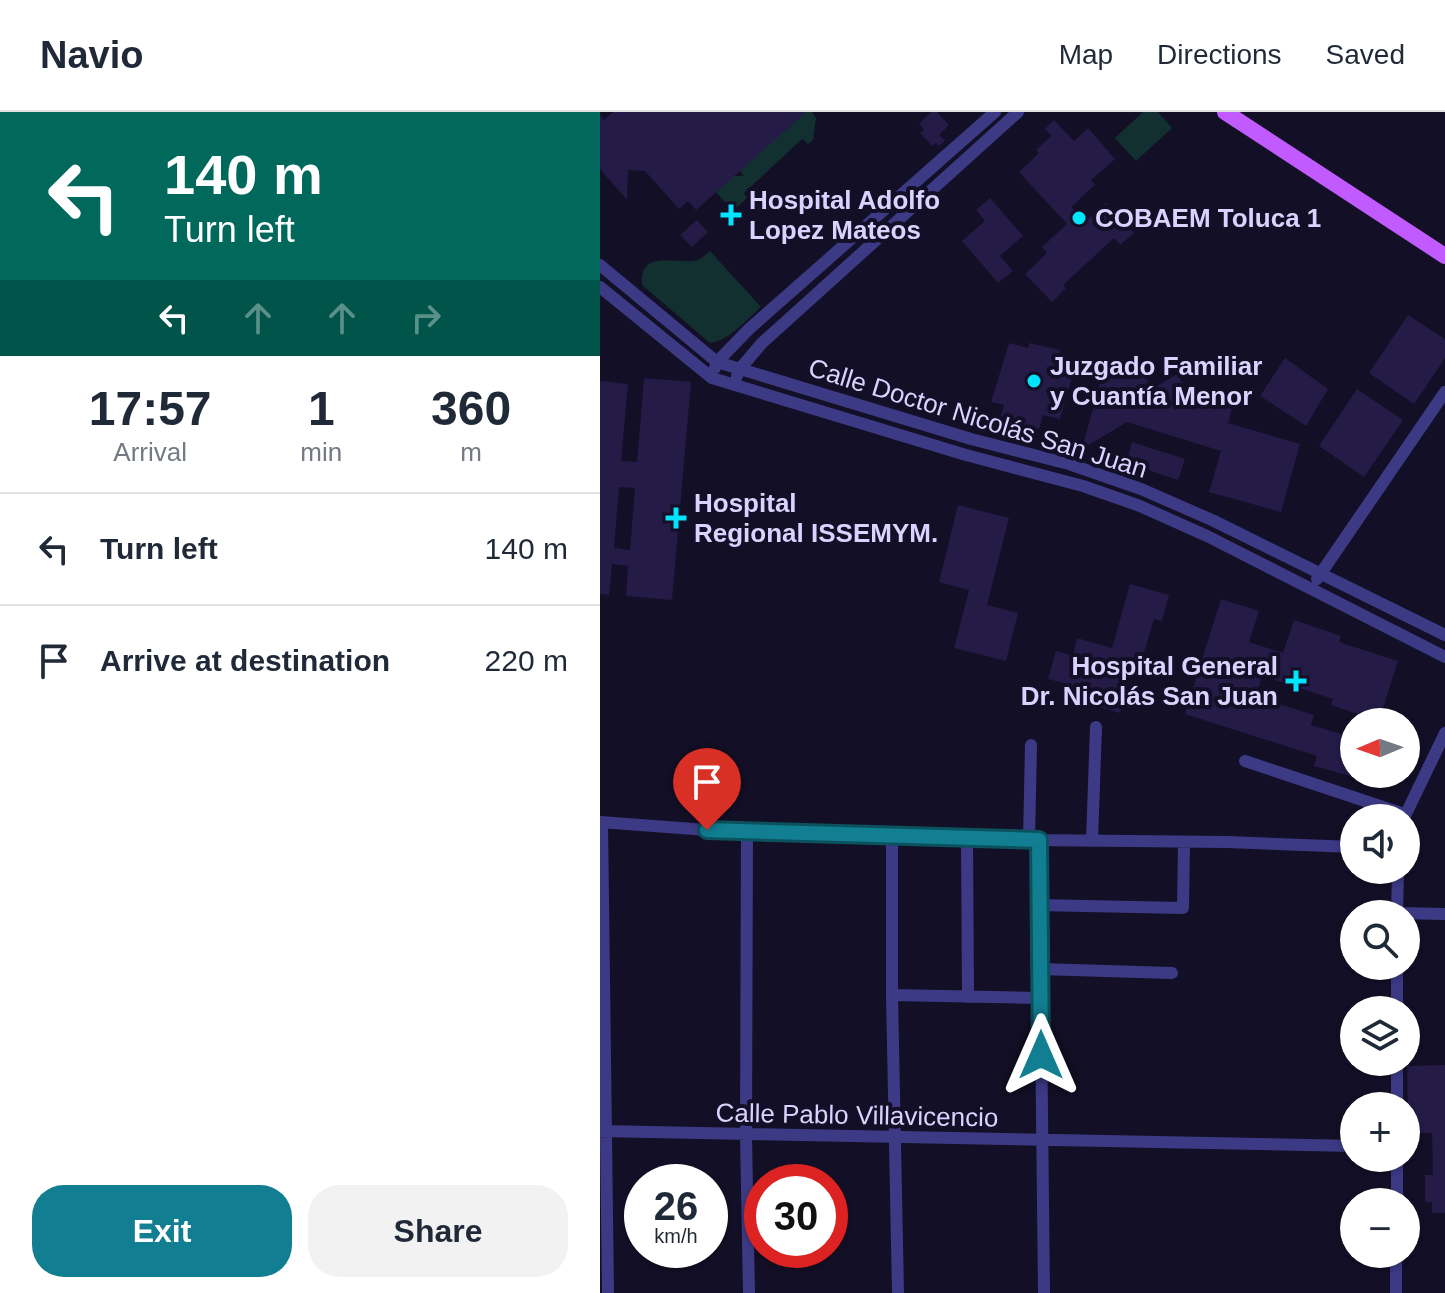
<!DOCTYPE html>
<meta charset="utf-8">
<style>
:root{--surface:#fff;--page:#f2f2f3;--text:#1f2937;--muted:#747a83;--line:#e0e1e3;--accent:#117e91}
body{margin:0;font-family:Helvetica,sans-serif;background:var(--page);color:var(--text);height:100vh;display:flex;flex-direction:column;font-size:30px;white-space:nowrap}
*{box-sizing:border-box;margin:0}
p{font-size:26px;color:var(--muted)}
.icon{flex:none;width:44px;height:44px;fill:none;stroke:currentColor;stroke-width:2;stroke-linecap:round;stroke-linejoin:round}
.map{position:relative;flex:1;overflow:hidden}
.side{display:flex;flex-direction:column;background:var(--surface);width:600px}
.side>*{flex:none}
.hud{background:#00695c;color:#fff;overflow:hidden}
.needle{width:52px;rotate:268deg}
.controls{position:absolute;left:740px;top:596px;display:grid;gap:16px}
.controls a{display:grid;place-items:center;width:80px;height:80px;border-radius:50%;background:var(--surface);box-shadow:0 2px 6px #0004;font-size:40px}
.speed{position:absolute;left:24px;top:1052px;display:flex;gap:16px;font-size:40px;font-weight:700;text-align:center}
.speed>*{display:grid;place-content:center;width:104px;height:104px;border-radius:50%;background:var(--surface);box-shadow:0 2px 6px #0004;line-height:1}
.speed small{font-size:20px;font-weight:400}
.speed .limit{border:12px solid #d22;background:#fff;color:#111}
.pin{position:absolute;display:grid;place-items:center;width:68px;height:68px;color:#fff;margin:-82px -34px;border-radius:50% 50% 50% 0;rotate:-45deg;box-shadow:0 0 8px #0007}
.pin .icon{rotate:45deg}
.me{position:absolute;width:88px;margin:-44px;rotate:0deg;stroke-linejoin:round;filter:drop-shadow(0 0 6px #0008)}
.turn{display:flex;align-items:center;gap:28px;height:168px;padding:0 32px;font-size:36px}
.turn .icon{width:104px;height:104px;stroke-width:2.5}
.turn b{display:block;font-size:56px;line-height:68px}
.lanes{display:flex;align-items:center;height:76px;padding:0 32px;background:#0003;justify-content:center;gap:40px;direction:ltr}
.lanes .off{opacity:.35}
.eta{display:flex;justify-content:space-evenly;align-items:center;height:136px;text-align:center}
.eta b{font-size:48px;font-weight:700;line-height:56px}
.cta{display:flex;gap:16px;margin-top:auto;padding:16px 32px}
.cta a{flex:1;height:92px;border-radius:32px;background:var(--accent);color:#fff;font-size:32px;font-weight:700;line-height:92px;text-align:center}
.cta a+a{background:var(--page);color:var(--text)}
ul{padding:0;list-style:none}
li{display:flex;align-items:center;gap:24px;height:112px;padding:0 32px;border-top:2px solid var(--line)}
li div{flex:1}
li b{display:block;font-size:30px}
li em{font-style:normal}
header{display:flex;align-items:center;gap:48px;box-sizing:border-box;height:112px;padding:0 40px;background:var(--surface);border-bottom:2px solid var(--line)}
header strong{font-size:38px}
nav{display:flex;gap:44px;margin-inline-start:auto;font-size:28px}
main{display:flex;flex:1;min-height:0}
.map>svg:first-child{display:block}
</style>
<header>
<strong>Navio</strong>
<nav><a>Map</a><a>Directions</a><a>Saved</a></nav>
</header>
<main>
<section class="side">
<div class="hud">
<div class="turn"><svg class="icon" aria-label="left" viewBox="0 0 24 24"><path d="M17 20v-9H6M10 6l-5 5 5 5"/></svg><div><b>140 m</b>Turn left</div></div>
<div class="lanes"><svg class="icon" aria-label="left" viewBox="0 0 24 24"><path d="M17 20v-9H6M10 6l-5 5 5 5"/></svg><svg class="icon off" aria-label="ahead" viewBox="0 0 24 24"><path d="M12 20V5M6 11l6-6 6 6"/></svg><svg class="icon off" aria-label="ahead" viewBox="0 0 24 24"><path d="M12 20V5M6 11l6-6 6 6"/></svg><svg class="icon off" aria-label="right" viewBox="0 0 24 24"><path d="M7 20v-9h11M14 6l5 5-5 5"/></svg></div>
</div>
<div class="eta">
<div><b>17:57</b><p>Arrival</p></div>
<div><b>1</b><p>min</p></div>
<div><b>360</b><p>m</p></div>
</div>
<ul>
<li><svg class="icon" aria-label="left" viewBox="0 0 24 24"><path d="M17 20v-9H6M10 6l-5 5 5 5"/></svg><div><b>Turn left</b></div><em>140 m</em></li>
<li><svg class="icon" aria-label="arrive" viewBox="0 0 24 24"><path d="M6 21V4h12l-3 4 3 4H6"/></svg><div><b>Arrive at destination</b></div><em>220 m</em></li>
</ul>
<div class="cta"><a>Exit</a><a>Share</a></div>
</section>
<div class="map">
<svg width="845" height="1181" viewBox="0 0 845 1181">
<rect width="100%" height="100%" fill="#130f26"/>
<path fill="#12302f" d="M 206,0 L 212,0 L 216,6 L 213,28 L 208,32 L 203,27 L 201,28 L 144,81 L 147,86 L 133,99 L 115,79 L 133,64 L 144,64 L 133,50 Z
M 543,0 L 558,0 L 572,16 L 536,49 L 515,26 Z
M 110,139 L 161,195 C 146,208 130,228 110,231 L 42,173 C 39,138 73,151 93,149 C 100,149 105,143 110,139 Z"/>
<path fill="#241b47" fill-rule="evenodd" d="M 13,0 L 206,0 L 96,98 L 88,89 L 79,97 L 45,59 L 28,58 L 27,88 L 0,57 L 0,2 L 4,8 Z
M 331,0 L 337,0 L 349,13 L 339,23 L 345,29 L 339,34 L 336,31 L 332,34 L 320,21 L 324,17 L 319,12 Z
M 454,8 L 474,29 L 488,16 L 515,47 L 491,68 L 495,73 L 471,95 L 485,110 L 506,91 L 534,121 L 520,133 L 514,126 L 463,173 L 466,176 L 452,190 L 425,162 L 447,141 L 442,135 L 467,112 L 419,60 L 439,41 L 436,38 L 451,24 L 445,17 Z
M 390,86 L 423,124 L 400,144 L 413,159 L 398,171 L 362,129 L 385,109 L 376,98 Z
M 97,108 L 108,120 L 92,135 L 80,123 Z
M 808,203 L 845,227 L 845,246 L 814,292 L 769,261 Z
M 409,231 L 428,236 L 429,231 L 460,238 L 459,243 L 477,248 L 460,307 L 443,303 L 439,317 L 400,307 L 404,293 L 391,290 Z
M 685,246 L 728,277 L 706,314 L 660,284 Z
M 506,248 L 540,256 L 552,277 L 577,262 L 592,287 L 632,297 L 628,311 L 700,332 L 681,400 L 609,380 L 621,339 L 527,310 L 482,337 Z
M 44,266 L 91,270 L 72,488 L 26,484 L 28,454 L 12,452 L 9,483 L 0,482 L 0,269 L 28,272 L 21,349 L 37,350 ZM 19,375 L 35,376 L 30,438 L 14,436 Z
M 757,277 L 803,308 L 764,365 L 719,334 Z
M 532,330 L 585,347 L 578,368 L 526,351 Z
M 358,393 L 409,406 L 387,493 L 418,501 L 406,549 L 354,536 L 369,478 L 339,470 Z
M 530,472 L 569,483 L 562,509 L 554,507 L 542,547 L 536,546 L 520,601 L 460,584 L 464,571 L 448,567 L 456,539 L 473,544 L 477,526 L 512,536 Z
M 621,487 L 659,499 L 649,530 L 683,541 L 694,508 L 741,524 L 739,530 L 798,549 L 779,609 L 731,593 L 733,587 L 662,564 L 656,585 L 714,603 L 711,613 L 754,626 L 754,662 L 792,662 L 789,675 L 714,654 L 717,644 L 585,602 Z
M 845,953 L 845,1101 L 832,1101 L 832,1090 L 825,1090 L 825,1063 L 833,1063 L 832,1021 L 813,1021 L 813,1002 L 808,1002 L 807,954 Z"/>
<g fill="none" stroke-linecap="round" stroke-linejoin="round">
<path stroke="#3d3a85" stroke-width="12" d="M 0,153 L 117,250 L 371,327 L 469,352 L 541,377 L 612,408 L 845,523
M 0,175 L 112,266 L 366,343 L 483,374 L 540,394 L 607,424 L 845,545
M 115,256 L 117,250 L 149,217 L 395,0
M 137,264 L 139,258 L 162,231 L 418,0
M 717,467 L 845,280
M 645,649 L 804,702
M 804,706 L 845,621
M 0,710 L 107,718 L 429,728 L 627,730 L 754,735
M 2,710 L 8,1181
M 147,719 L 146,1024 L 149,1181
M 292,724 L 292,883 L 298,1181
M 367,726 L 368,885
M 429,728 L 431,633
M 439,728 L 444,1181
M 492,729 L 496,615
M 438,793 L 583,796 L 584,730
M 797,801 L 845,802
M 797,802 L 798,758
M 797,854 L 797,898
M 440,857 L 572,861
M 292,883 L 440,886
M 797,950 L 797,994
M 0,1019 L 754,1034
M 797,1090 L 797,1046
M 796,1181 L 796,1142"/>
<path stroke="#c25bff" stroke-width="16" d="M 625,0 L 845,144"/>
</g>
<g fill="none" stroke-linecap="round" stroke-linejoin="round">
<defs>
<path id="route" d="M 107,718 L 439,728 L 441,943"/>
</defs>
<use href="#route" stroke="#0b525e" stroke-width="20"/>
<use href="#route" stroke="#117e91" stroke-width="14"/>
</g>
<g fill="#00e5ff" stroke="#130f26" stroke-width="3">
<path d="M127 91h8v8h8v8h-8v8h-8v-8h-8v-8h8z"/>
<circle cx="479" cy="106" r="8"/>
<circle cx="434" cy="269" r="8"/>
<path d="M72 394h8v8h8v8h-8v8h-8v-8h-8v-8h8z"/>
<path d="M692 557h8v8h8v8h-8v8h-8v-8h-8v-8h8z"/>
</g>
<g text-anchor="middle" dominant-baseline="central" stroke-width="8" stroke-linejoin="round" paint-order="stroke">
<g font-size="26" font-weight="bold" fill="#d9d4ff" stroke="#130f26" text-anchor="start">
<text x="149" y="88">Hospital Adolfo<tspan x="149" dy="30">Lopez Mateos</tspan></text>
<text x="495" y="106">COBAEM Toluca 1</text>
<text x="450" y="254">Juzgado Familiar<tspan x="450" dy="30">y Cuantía Menor</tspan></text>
<text x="94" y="391">Hospital<tspan x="94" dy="30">Regional ISSEMYM.</tspan></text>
<text x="678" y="554" text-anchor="end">Hospital General<tspan x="678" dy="30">Dr. Nicolás San Juan</tspan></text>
</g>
<g font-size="26" fill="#d9d4ff" stroke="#130f26">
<text transform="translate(378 306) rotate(17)">Calle Doctor Nicolás San Juan</text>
<text transform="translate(257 1003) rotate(1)">Calle Pablo Villavicencio</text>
</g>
</g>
</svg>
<div class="controls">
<a><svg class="needle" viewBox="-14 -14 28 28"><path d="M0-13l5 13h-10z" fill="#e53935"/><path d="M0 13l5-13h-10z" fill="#747a83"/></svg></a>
<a><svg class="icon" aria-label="sound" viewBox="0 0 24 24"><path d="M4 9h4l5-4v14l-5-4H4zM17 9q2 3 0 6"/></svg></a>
<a><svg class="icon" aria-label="search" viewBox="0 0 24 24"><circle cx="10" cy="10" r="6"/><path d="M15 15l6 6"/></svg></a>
<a><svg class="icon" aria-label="layers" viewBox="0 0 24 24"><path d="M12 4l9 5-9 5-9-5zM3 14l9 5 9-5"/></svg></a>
<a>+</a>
<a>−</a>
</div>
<div class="speed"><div>26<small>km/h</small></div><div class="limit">30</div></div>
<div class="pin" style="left:107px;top:718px;background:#d93025"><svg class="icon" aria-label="arrive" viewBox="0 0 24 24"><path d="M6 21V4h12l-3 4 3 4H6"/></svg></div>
<svg class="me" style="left:441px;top:943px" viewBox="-20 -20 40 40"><path d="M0-17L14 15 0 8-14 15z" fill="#117e91" stroke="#fff" stroke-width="4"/></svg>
</div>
</main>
